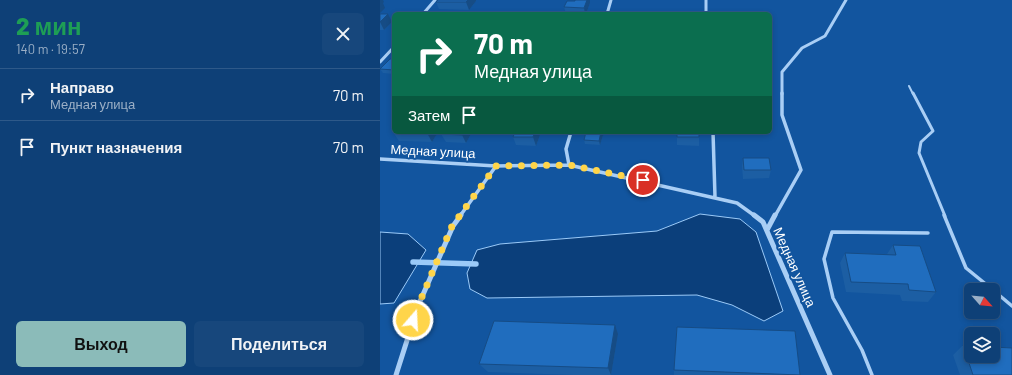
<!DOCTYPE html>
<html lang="ru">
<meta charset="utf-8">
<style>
:root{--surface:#0e4077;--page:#17477c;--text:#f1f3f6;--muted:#9bafc6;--line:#2e5989;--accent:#8bbbb9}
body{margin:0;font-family:Barlow,sans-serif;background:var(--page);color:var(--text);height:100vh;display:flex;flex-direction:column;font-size:15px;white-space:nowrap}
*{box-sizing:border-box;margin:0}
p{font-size:13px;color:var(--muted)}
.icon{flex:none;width:22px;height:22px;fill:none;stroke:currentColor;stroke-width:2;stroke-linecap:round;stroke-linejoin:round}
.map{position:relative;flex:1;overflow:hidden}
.drawer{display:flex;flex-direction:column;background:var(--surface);width:380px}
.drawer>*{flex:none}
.top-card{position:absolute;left:12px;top:12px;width:380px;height:122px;border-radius:6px;box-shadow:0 2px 6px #0003,0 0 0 1px var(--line);background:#0b6e4f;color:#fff;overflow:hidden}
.needle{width:26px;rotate:117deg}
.controls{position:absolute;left:584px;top:283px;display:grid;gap:8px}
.controls a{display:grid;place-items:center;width:36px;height:36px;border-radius:6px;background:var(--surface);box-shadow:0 2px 6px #0003,0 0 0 1px var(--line);font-size:20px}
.pin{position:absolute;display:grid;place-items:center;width:34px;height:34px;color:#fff;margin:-17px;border:2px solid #fff;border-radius:50%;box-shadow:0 1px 4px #0007}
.me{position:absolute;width:44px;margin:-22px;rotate:19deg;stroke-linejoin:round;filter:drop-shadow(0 0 3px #0008)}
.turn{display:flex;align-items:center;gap:14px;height:84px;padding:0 16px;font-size:18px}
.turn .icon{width:52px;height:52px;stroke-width:2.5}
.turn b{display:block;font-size:28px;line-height:34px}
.then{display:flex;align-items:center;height:38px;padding:0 16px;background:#0003;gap:8px;font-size:15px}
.round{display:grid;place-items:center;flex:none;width:42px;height:42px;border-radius:6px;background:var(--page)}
.headline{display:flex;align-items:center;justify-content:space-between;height:68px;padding:0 16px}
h1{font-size:24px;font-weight:800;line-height:30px;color:#1e9e55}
.button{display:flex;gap:8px;margin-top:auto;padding:8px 16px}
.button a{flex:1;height:46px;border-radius:6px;background:var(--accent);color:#111;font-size:16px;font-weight:800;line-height:46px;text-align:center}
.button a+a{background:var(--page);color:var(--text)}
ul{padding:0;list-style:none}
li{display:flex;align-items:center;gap:12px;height:52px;padding:0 16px;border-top:1px solid var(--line)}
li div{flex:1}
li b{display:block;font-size:15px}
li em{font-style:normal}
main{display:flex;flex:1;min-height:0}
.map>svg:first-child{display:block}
</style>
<main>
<section class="drawer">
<div class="headline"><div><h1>2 мин</h1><p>140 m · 19:57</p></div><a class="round"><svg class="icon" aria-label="close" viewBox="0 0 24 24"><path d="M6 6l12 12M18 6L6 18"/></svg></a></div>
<ul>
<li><svg class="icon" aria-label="right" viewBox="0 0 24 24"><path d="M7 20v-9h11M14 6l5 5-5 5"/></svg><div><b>Направо</b><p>Медная улица</p></div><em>70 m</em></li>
<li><svg class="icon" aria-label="arrive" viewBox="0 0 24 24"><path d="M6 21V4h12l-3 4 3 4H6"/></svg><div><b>Пункт назначения</b></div><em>70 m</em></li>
</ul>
<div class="button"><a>Выход</a><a>Поделиться</a></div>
</section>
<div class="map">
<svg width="632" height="375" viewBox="0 0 632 375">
<rect width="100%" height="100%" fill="#12559f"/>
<path fill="#0b3f7b" stroke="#9bcaf8" d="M 320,214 L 360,219 L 376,232 L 403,311 L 384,321 L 352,305 L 317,295 L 107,298 L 90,289 L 87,273 L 97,250 L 120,244 L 277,231 Z
M 0,232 L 28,234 L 46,250 L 14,303 L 0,304 Z"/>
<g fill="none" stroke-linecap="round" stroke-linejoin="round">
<path stroke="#9bcaf8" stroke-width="5.5" d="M 33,262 L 96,264"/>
<path stroke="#a9cef5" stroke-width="2" d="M 529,86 L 533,94"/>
<path stroke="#a9cef5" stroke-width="3" d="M 533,93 L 553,131 L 541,142 L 539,153 L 565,216"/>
<path stroke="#a9cef5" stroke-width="3.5" d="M 564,215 L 586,268 L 613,290
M 613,290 L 632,306
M 492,375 L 482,350 L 453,298 L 444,259 L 452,232 L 548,233"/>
<path stroke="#a9cef5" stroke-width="3" d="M 326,0 L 326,14
M 43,14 L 55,0
M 227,14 L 231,0
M 0,62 L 14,47
M 402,94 L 402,72 L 422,48 L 445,36 L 466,0"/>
<path stroke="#a9cef5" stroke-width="3.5" d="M 333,132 L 335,197
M 0,159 L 116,166 L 189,165 L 357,203 L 375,216
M 189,165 L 186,149 L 191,132
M 80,216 L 116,166
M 395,216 L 421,170 L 402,115 L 402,93"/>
<path stroke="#a9cef5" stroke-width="5" d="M 374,215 L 383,222 L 450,375
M 387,230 L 395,215
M 16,375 L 38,306 L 73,226 L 81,215"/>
</g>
<path fill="#1c5ea3" d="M 58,0 L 96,0 L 96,1 L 89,10 L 59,9 L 56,2 Z
M 195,0 L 210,0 L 210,3 L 206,14 L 186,14 L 184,7 L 195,1 Z
M 0,14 L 12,22 L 4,30 L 0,30 Z
M 14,59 L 14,74 L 3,73 L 0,69 Z
M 13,132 L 58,132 L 52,142 L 19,141 Z
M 92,132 L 86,143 L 66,142 L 61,134 Z
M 161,132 L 156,146 L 136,145 L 133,137 Z
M 206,132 L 224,132 L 220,145 L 205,144 L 204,140 Z
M 319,132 L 319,146 L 297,145 L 297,137 Z
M 363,158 L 391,170 L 389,178 L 363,179 L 362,166 Z
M 513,245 L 556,292 L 548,302 L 522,301 L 520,295 L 466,292 L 460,263 L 465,253 L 507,254 Z
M 238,334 L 231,375 L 193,375 L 108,372 L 99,364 Z
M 583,345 L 632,375 L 580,375 L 573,355 Z
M 294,370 L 420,375 L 294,375 Z"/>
<path fill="#164c85" d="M 0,0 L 3,0 L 4,2 L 3,3 L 5,8 L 0,13 Z
M 88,0 L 96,0 L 96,1 L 89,10 L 86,2 Z
M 207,0 L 210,0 L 210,3 L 206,14 L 205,14 L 204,8 Z
M 8,14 L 12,22 L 4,30 L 0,22 Z
M 48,132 L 58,132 L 52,142 L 47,133 Z
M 84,132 L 92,132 L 86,143 L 82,135 Z
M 155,132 L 161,132 L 156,146 L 153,137 Z
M 221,132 L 224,132 L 220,145 L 219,141 Z
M 235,325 L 238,334 L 231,375 L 228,368 Z"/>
<path fill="#206dbe" stroke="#164c85" d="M 58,0 L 88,0 L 86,2 L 56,2 Z
M 195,0 L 207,0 L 204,8 L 184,7 L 187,1 L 195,1 Z
M 45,13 L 58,14 L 45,14 Z
M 0,14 L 8,14 L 0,22 Z
M 10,59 L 14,59 L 14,70 L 0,69 Z
M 14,131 L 14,132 L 48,132 L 47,133 L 13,132 Z
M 63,132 L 84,132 L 82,135 L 61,134 Z
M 135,132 L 155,132 L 153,137 L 133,137 Z
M 206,132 L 221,132 L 219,141 L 204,140 Z
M 297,132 L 319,132 L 319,137 L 297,137 Z
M 363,158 L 389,158 L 391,170 L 364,170 Z
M 513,245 L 540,246 L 556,292 L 529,290 L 528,284 L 471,282 L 465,253 L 516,255 Z
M 114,321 L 235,325 L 228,368 L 99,364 Z
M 297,327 L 415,331 L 420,375 L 294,370 Z
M 583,345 L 591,346 L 591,356 L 613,356 L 613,347 L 632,348 L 632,375 L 593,375 Z"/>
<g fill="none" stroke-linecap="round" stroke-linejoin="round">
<path stroke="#ffd54a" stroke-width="7" stroke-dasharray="0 12.6" d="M 33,320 L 38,306 L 72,226 L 116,166 L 189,165 L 263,180"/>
</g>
<g text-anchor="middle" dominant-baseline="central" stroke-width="4" stroke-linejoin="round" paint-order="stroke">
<g font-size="13" fill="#fff" stroke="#12559f">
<text transform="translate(53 151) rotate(3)">Медная улица</text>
<text transform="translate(415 267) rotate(66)">Медная улица</text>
</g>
</g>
</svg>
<div class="controls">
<a><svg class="needle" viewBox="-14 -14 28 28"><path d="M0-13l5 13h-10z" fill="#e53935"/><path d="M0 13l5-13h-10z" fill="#9bafc6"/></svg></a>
<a><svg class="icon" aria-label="layers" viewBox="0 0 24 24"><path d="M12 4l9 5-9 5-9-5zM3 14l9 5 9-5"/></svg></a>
</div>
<div class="pin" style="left:263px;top:180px;background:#d93025"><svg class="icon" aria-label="arrive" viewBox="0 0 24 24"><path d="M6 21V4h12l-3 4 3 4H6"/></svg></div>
<svg class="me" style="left:33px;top:320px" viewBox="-20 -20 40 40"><circle r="17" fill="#ffd54a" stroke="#fff" stroke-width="3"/><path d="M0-11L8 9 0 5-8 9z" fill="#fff"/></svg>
<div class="top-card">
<div class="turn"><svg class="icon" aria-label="right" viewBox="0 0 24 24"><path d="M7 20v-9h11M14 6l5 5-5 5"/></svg><div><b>70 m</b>Медная улица</div></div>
<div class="then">Затем<svg class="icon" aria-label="arrive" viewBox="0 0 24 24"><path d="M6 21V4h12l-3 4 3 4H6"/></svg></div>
</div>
</div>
</main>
